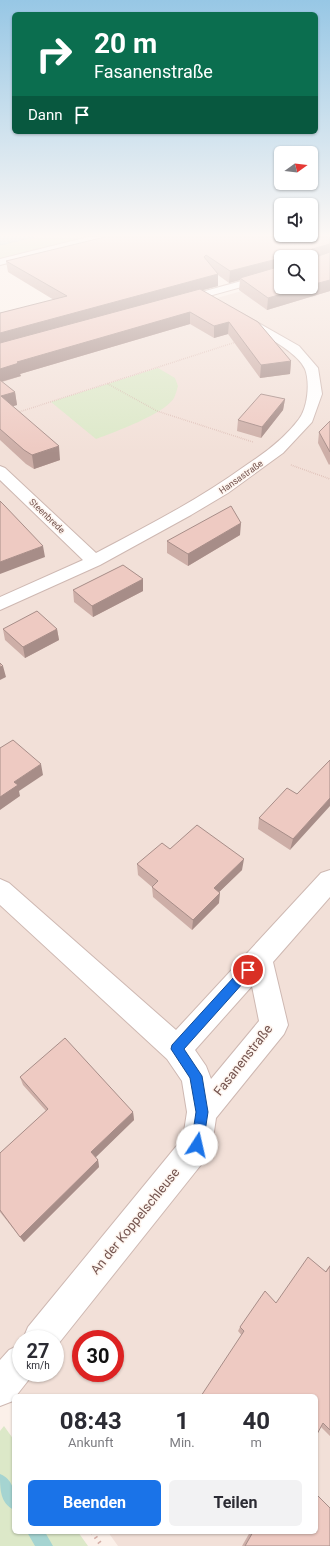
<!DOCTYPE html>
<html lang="de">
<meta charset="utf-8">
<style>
:root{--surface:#fff;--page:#f2f2f3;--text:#2b2b33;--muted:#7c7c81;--accent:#1a73e8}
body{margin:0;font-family:Roboto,sans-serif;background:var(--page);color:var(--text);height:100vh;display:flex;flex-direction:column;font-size:15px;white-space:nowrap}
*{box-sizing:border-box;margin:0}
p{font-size:13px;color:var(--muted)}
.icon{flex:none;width:22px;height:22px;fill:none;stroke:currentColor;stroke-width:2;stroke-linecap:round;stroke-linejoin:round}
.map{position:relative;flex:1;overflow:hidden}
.details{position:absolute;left:12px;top:1394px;width:306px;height:140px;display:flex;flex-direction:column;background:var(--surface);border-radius:6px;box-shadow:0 1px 3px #0004}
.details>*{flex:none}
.banner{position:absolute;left:12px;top:12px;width:306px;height:122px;border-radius:6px;box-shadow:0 1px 3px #0004;background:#0b6e4f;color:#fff;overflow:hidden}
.needle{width:26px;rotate:75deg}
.tools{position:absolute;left:274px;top:146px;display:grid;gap:8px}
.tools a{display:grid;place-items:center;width:44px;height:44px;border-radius:6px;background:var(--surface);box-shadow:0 1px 3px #0004;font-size:20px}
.speed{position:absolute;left:12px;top:1330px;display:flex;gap:8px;font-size:20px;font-weight:700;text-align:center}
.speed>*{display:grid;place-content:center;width:52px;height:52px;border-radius:50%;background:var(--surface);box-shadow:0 1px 3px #0004;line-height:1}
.speed small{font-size:10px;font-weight:400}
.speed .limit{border:6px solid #d22;background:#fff;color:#111}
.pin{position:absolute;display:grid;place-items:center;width:34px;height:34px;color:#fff;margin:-17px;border:2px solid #fff;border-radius:50%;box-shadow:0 1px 4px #0007}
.me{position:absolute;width:44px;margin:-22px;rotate:10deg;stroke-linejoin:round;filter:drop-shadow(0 0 3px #0008)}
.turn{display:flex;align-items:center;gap:14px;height:84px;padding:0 16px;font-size:18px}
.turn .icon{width:52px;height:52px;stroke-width:2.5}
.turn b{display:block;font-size:28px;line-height:34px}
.then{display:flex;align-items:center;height:38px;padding:0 16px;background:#0003;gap:8px;font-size:15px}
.eta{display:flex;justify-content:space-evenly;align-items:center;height:68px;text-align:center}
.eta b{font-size:24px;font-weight:700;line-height:28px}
.button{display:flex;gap:8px;margin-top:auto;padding:8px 16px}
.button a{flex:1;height:46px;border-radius:6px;background:var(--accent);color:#fff;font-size:16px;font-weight:700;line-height:46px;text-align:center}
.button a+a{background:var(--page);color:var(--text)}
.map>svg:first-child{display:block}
</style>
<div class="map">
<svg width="330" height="1546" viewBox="0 0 330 1546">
<rect width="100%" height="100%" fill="#fbf0e9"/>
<path fill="#f2e0d8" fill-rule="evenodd" d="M 330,267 L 330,1546 L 118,1546 L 108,1532 L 316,1532 L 316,1396 L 14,1396 L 14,1403 L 0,1386 L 0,359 L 281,280 L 281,287 L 311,287 ZM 21,1339 L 55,1339 L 55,1373 L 21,1373 ZM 81,1339 L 115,1339 L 115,1373 L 81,1373 Z"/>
<path fill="#dce8c8" d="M 34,237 L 90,237 L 0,260 L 0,245 Z
M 158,368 L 175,378 L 178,386 C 177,389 176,394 174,398 C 164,414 115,432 96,439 L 51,402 Z
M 4,1426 L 14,1440 L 14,1532 L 78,1532 L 88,1546 L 0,1546 L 0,1431 Z"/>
<path fill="#bee3e0" stroke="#a5d4d1" d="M 0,237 L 34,237 L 0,245 Z"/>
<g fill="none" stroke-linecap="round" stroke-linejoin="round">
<path fill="#a5d4d1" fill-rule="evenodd" d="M 0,1474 C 16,1481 14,1495 14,1510 C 0,1503 0,1489 0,1474 Z
M 27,1532 L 45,1532 L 53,1546 L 35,1546 Z"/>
<defs>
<path id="minor" d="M 88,237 L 103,237 L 102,239 L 0,265 L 0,259 Z
M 281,270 L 281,276 L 180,304 L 176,303 L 174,301 L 176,299 Z
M 241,313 L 299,346 L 318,368 L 322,394 L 312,422 L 283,453 L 228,493 L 191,515 L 100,565 L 0,610 L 0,597 L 83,560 L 0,480 L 0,466 L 5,468 L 96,553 C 147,526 198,500 245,466 C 265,453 285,438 299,419 C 308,407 310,382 305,369 C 297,350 254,330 237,320 L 235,317 L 237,314 Z
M 330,870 L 330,897 L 273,962 L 288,1025 L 284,1034 L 216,1118 L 212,1145 L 208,1156 L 55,1348 L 55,1339 L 23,1339 L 28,1327 L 183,1138 L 187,1112 L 182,1081 L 167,1059 L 0,905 L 0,879 L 9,883 L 176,1030 L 321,873 ZM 252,986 L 259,1021 L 211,1079 L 206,1066 L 195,1050 Z
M 21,1344 L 21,1373 L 34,1373 L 16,1396 L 14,1396 L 13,1401 L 0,1406 L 0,1360 L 9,1350 Z"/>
</defs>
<use href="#minor" stroke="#ceb8b2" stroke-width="2"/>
<path stroke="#d3ada5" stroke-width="1.5" stroke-dasharray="0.5 1.5" stroke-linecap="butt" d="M 108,384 L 157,411 L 253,442
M 16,413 L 236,342
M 291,465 L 330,479"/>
<path stroke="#d3ada5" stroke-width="4" stroke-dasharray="1.5 4.5" stroke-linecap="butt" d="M 92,1532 L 102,1546"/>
<use href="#minor" fill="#fff" fill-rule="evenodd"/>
</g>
<path fill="#cdaea7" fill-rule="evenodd" d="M 330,237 L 330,291 L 267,310 L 239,290 L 240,280 L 229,283 L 218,275 L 218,286 L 203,290 L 291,361 L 290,374 L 260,378 L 228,334 L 214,338 L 190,324 L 20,374 L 21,376 L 2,382 L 15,392 L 17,405 L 13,406 L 60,460 L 34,469 L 26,464 L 0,440 L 0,313 L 54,300 L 8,272 L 6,261 ZM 281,257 L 311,287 L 281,287 Z
M 285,399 L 283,410 L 261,438 L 237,431 L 238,420 Z
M 330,421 L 330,464 L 329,465 L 318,443 L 319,432 Z
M 240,535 L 188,566 L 167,553 L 167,541 Z
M 73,590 L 143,591 L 93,617 L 74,602 Z
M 3,629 L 57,629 L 59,640 L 25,658 L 5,640 Z
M 330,760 L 290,850 L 258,829 L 259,818 L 297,794 Z
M 170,849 L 242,870 L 219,892 L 219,903 L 192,930 L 153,897 L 152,887 L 138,875 L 137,864 Z
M 20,1077 L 133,1112 L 134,1120 L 95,1157 L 98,1160 L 99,1167 L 24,1242 L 0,1212 L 0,1153 L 46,1111 L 23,1085 Z
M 330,1265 L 330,1436 L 321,1427 L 238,1331 L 240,1327 L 276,1303 L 325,1272 Z
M 250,1532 L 316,1532 L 330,1546 L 242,1546 Z"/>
<path fill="#a78d88" d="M 330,244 L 330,255 L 311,260 L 312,249 Z
M 281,258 L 281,269 L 240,278 L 240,280 L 229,283 L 230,271 Z
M 218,274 L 218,286 L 0,346 L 0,333 Z
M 330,280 L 330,291 L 267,310 L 268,298 L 305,287 L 311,287 L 311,285 Z
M 190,312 L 190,324 L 20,374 L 21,376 L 0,382 L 0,369 L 17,362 Z
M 229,322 L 228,334 L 214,338 L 214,326 Z
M 291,361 L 290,374 L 260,378 L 261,365 Z
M 15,392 L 17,405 L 3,409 L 1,396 Z
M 285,399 L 283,410 L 261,438 L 262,427 Z
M 59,446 L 60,460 L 34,469 L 32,455 Z
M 241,523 L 240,535 L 188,566 L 188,554 Z
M 43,546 L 45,557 L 0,574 L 0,562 Z
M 143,579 L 143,591 L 93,617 L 92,606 Z
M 57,629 L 59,640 L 25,658 L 23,647 Z
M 3,666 L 6,677 L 0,680 L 0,667 Z
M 41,764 L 43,775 L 19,791 L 20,796 L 0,810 L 0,797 L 14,782 Z
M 330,798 L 330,806 L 290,850 L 293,839 Z
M 244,859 L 242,870 L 213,898 L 214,888 Z
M 220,893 L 219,903 L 192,930 L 193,920 Z
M 133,1112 L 134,1120 L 93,1160 L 91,1152 Z
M 98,1160 L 99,1167 L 24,1242 L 20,1237 Z"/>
<path fill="#eecac2" stroke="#a78d88" d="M 105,237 L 330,237 L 330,244 L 312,249 L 311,256 L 313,258 L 330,252 L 330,280 L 311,285 L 311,257 L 281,257 L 281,258 L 230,271 L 206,255 L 204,257 L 218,274 L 0,333 L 0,313 L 67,296 L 6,261 Z
M 281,266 L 281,287 L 305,287 L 268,298 L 240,278 Z
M 200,289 L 258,322 L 291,361 L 261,365 L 229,322 L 214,326 L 190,312 L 17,362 L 19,363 L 0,369 L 0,343 Z
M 0,380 L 15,392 L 1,396 L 59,446 L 32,455 L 24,450 L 0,429 Z
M 261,394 L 285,399 L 262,427 L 238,420 Z
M 330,421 L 330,452 L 319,432 Z
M 0,501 L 4,505 L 43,546 L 0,562 Z
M 231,506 L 241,523 L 188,554 L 167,541 Z
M 123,565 L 143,579 L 92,606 L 73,590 Z
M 37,611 L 57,629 L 23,647 L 3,629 Z
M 0,663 L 3,666 L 0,667 Z
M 13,740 L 41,764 L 14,782 L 18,785 L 0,797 L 0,748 Z
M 330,760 L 330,798 L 293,839 L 259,818 L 287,788 L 297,794 Z
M 197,825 L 244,859 L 214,888 L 220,893 L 193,920 L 152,887 L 158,881 L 137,864 L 162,843 L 170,849 Z
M 65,1038 L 133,1112 L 91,1152 L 98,1160 L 20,1237 L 0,1210 L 0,1153 L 48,1109 L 20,1077 Z
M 308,1257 L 326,1272 L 330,1266 L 330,1430 L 323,1423 L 316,1436 L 316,1396 L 201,1396 L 244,1331 L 240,1327 L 265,1291 L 276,1303 Z
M 316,1494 L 330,1508 L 330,1546 L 245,1546 L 253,1532 L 316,1532 Z"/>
<linearGradient id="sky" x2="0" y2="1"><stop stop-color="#97c7e5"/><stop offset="0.52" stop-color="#fdf8f5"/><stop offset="1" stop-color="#fdf8f5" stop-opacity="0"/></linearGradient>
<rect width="330" height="453" fill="url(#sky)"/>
<path fill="#1a73e8" stroke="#114b97" d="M 248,965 L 252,966 L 254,970 L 252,973 L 184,1049 L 202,1076 L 208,1112 L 203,1145 L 201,1149 L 197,1151 L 192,1149 L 191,1145 L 196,1112 L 190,1078 L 171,1049 L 172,1045 L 244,966 Z"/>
<g text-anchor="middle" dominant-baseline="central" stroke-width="3" stroke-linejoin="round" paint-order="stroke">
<g font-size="9" fill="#73534e" stroke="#fef5ef">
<text transform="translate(241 477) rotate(-35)">Hansastraße</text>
<text transform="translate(47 516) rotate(44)">Steenbrede</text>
</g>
<g font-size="13" fill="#73534e" stroke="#fef5ef">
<text transform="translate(243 1060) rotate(-52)">Fasanenstraße</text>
<text transform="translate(135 1221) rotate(-51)">An der Koppelschleuse</text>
</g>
</g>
</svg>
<div class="tools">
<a><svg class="needle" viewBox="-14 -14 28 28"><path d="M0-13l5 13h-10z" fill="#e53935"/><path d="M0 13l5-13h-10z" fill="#7c7c81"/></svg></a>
<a><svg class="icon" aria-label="sound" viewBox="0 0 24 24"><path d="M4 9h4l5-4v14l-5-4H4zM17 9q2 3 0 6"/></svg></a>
<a><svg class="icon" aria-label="search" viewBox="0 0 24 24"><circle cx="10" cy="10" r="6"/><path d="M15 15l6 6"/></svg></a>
</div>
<div class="speed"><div>27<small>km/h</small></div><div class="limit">30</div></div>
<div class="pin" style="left:248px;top:970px;background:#d93025"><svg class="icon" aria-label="arrive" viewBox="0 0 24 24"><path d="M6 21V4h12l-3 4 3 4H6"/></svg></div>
<svg class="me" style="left:197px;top:1145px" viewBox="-20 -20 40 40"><circle r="19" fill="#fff"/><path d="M0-13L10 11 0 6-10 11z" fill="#1a73e8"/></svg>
<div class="banner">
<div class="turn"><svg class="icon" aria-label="right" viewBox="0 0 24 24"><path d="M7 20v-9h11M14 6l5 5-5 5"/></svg><div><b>20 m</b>Fasanenstraße</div></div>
<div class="then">Dann<svg class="icon" aria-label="arrive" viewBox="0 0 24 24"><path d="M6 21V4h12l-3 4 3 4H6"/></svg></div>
</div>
<section class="details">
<div class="eta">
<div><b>08:43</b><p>Ankunft</p></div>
<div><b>1</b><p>Min.</p></div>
<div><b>40</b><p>m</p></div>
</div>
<div class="button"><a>Beenden</a><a>Teilen</a></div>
</section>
</div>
